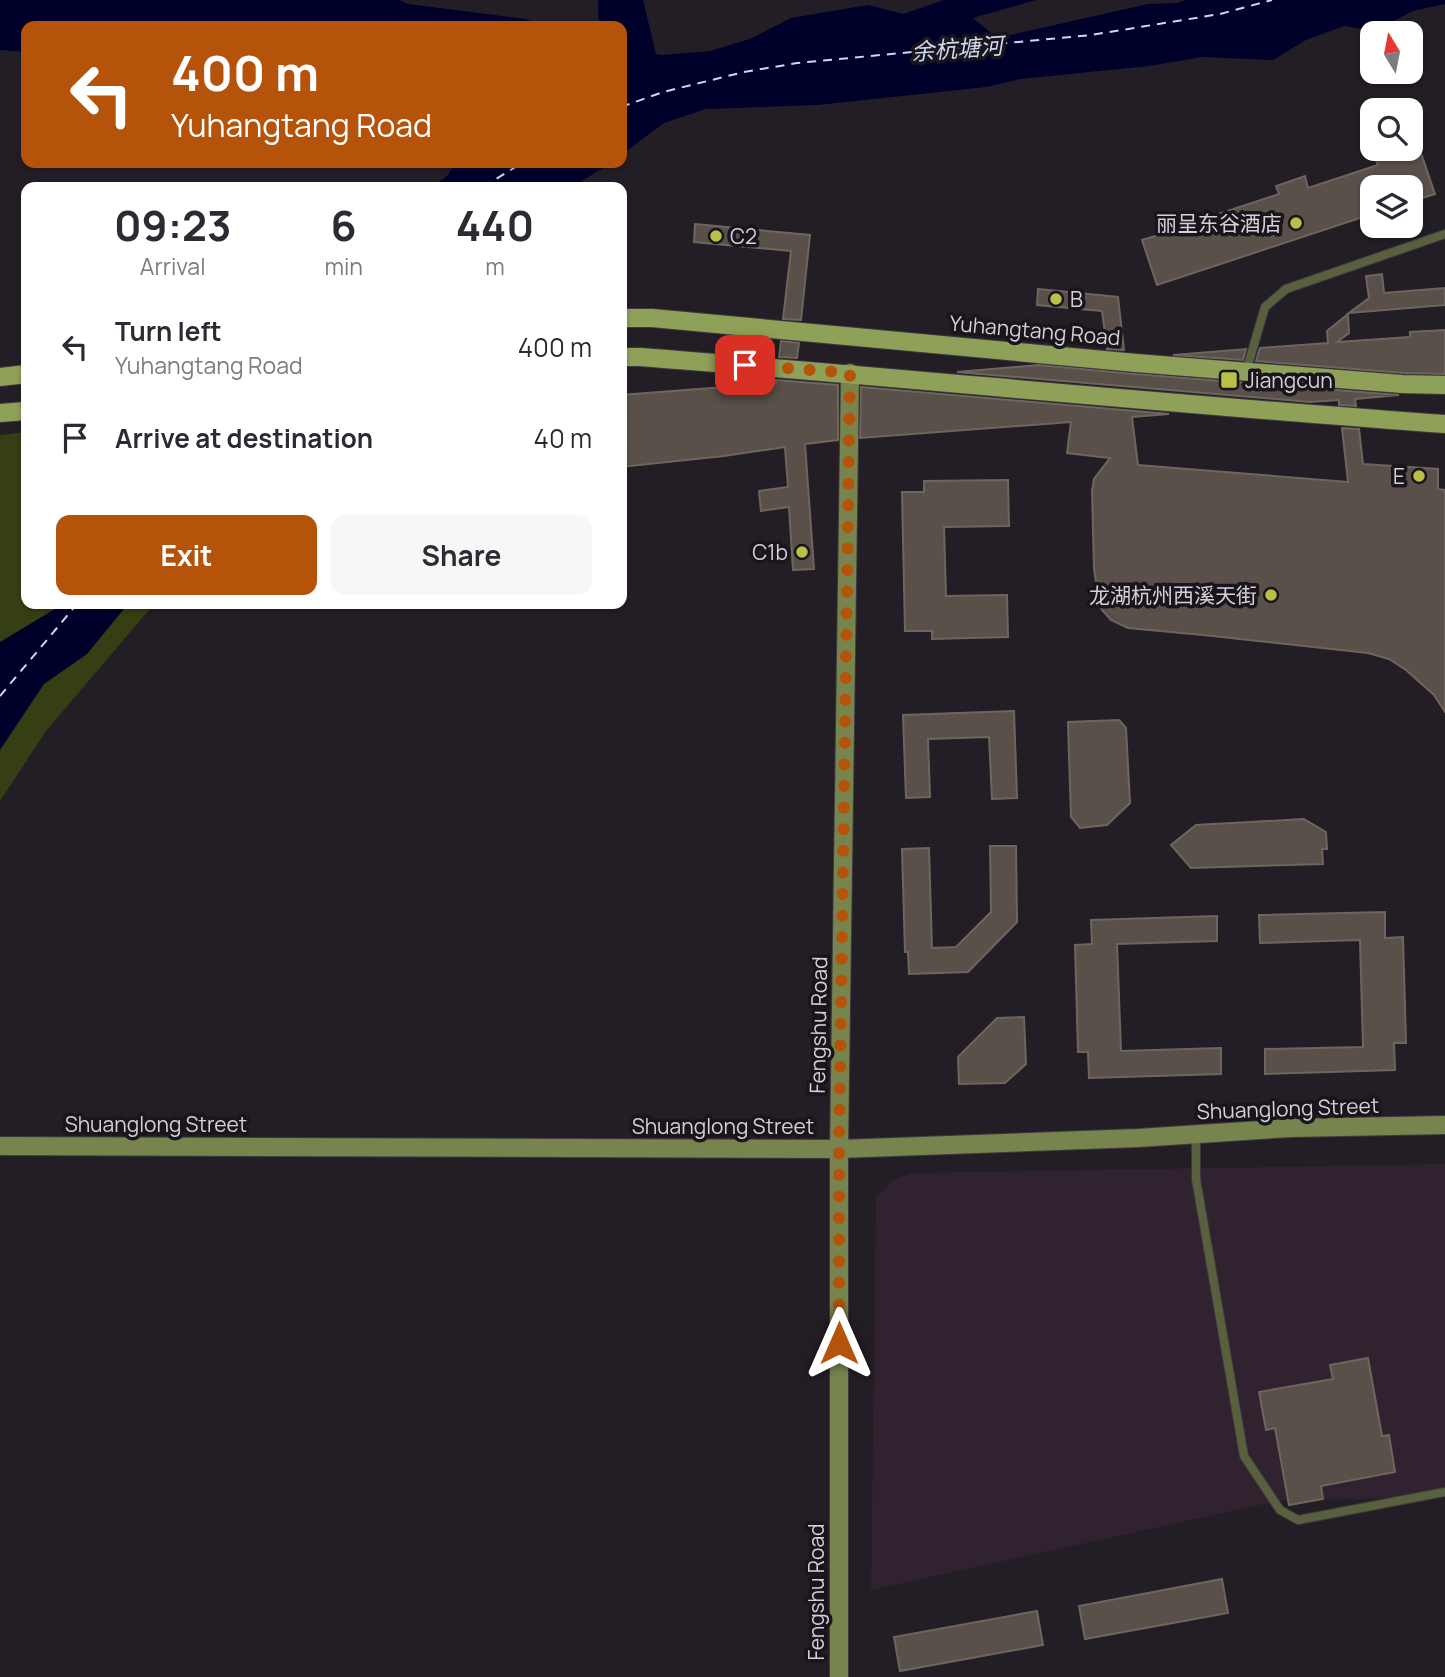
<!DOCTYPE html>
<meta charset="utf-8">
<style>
:root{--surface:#fff;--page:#f7f7f7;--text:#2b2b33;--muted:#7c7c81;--accent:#b45309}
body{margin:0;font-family:Manrope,"Noto Sans SC",sans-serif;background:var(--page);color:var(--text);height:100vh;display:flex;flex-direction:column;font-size:26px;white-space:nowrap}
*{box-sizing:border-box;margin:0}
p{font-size:23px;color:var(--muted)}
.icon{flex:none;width:38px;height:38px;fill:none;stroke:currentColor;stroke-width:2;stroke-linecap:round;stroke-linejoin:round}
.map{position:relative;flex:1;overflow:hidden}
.side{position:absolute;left:21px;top:182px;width:606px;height:427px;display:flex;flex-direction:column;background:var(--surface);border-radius:14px;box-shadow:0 2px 5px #0004}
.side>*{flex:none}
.top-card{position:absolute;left:21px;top:21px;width:606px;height:147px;border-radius:14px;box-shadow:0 2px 5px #0004;background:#b45309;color:#fff;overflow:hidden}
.needle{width:46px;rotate:350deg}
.buttons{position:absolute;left:1360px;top:21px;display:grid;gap:14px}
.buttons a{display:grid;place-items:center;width:63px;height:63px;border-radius:14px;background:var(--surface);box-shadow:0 2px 5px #0004;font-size:35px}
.pin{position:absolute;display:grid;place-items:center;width:60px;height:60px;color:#fff;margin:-30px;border-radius:14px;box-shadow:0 4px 10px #0006}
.me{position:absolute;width:77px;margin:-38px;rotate:0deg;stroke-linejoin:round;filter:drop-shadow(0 0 5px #0008)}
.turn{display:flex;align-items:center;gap:24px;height:147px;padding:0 35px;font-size:32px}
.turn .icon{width:91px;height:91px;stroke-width:2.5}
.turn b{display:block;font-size:49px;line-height:60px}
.eta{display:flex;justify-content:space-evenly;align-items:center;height:119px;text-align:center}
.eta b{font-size:42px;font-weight:700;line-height:49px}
.cta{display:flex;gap:14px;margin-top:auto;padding:14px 35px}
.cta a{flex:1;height:80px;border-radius:14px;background:var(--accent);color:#fff;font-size:28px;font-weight:700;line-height:80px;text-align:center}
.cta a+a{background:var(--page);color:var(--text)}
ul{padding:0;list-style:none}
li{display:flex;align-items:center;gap:21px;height:91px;padding:0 35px}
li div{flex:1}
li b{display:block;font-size:26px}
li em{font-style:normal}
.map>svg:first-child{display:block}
</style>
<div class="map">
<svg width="1445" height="1677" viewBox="0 0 1445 1677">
<rect width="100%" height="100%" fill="#231e25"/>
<path fill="#30222e" d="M 1445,1164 L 1445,1497 L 1278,1501 L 871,1590 L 876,1197 L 892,1181 L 912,1173 Z"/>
<path fill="#363f13" d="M 26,432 L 26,604 L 154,604 L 46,731 L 0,801 L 0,435 Z"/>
<path fill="#00012b" d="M 0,0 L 399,0 L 408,4 L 526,19 L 544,26 L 26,26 L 26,52 L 0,50 Z
M 598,0 L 643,0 L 656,54 L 662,55 L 710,51 L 750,39 L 791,18 L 868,5 L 903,14 L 944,0 L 1036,0 L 973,18 L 997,38 L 1148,4 L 1177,3 L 1185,0 L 1445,0 L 1445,4 L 1413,11 L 1374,31 L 1344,26 L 1306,40 L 1273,60 L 1202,57 L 1149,66 L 1020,79 L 986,87 L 818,105 L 706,109 L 664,123 L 621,155 L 621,26 L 599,26 Z
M 456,163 L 611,163 L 572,187 L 432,187 L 447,176 Z
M 63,604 L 128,604 L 87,654 L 44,684 L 0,750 L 0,642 Z"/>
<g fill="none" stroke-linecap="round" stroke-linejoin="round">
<path stroke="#ccdaed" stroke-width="2" stroke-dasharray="9 7" stroke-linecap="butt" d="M 621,107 L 663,92 L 744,72 L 797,63 L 1091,35 L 1220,14 L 1272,0
M 483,187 L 522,163
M 0,696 L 77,604"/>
</g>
<path fill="#595049" stroke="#6e665e" stroke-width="2" d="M 1400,149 L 1403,159 L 1421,153 L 1435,194 L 1410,202 L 1410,187 L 1372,187 L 1372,214 L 1157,285 L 1142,240 L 1159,235 L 1157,227 L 1186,217 L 1188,224 L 1279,194 L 1276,186 L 1305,176 L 1308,188 L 1378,165 L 1375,158 Z
M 695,224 L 810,235 L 801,320 L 783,319 L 791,251 L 694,242 Z
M 1382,274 L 1384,293 L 1445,288 L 1445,305 L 1349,313 L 1369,298 L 1366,276 Z
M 1038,289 L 1118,297 L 1124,350 L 1107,349 L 1102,311 L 1037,305 Z
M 1348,314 L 1349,333 L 1337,342 L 1410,337 L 1410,332 L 1445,330 L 1445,374 L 1403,373 L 1256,361 L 1260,348 L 1328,343 L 1327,331 Z
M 781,341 L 799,343 L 797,358 L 779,357 Z
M 1246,349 L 1243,360 L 1173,355 Z
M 1039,365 L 1135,374 L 1399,395 L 1355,399 L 1356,406 L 1339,405 L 1339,400 L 1310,402 L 957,372 Z
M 776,380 L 838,385 L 838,440 L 805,444 L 814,569 L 793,570 L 789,507 L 761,511 L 759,491 L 788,487 L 785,447 L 724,456 L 621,467 L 621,395 L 776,383 Z
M 861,387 L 1169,414 L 1132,417 L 1138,465 L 1348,482 L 1342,428 L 1359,429 L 1363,464 L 1438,469 L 1438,489 L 1445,490 L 1445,712 L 1434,695 L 1406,670 L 1389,659 L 1368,653 L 1203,635 L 1128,628 L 1111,620 L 1102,610 L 1099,603 L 1094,569 L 1092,491 L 1094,479 L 1110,458 L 1067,453 L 1071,422 L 860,438 Z
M 1008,480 L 1009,526 L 944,527 L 946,596 L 1007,595 L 1008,637 L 932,639 L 932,631 L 905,631 L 902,492 L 924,492 L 924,481 Z
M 1014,711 L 1017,798 L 992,799 L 989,737 L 928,739 L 930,797 L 906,798 L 903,715 Z
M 1119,720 L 1126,728 L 1130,803 L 1107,825 L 1080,828 L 1071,817 L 1068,722 Z
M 1304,819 L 1326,832 L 1327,849 L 1322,849 L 1323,864 L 1191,868 L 1171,845 L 1196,825 Z
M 990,846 L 1016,846 L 1017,922 L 968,972 L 909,974 L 908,952 L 905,952 L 902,849 L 929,848 L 932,948 L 956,947 L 991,912 Z
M 1385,912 L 1385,938 L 1403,937 L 1406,1043 L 1394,1043 L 1395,1070 L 1265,1074 L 1265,1049 L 1363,1047 L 1360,940 L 1260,943 L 1259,915 Z
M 1217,916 L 1217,941 L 1117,944 L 1121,1051 L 1221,1048 L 1221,1074 L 1089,1078 L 1088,1052 L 1078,1052 L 1075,945 L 1092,944 L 1091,920 Z
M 1024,1017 L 1026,1064 L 1005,1083 L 959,1084 L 958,1057 L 997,1018 Z
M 1368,1358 L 1382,1436 L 1389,1435 L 1395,1472 L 1321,1486 L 1323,1499 L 1289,1505 L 1275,1428 L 1266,1430 L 1259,1392 L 1333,1379 L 1330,1365 Z
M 1222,1579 L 1228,1613 L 1085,1639 L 1079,1606 Z
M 1037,1611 L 1043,1645 L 900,1671 L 894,1637 Z"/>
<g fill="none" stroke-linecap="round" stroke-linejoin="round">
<defs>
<path id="lane" d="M 1246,372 L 1265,307 L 1286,289 L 1445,234
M 1196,1134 L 1196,1179 L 1244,1456 L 1280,1510 L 1298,1520 L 1445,1492"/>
<path id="secondary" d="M 0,1146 L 839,1149 L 1138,1138 L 1290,1128 L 1445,1125
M 839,1677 L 839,1149 L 850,373"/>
<path id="primary" d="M 621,318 L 652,318 L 1136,363 L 1402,384 L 1445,385
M 621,357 L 640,357 C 909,378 1176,405 1445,424
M 0,377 L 26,374
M 0,413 L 26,411"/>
</defs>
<use href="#lane" stroke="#3f3a41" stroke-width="10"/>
<use href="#secondary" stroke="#3f3a41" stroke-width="20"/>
<use href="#primary" stroke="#3f3a41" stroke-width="20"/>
<use href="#lane" stroke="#58603e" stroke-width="8"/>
<use href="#secondary" stroke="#77844d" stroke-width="18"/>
<use href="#primary" stroke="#8fa058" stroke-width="18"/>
</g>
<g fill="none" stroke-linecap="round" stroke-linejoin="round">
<path stroke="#b45309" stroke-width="12" stroke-dasharray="0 21.6" d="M 745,365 L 850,373 L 839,1149 L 839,1343"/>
</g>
<g fill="#bac045" stroke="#1a141c" stroke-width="2.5">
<circle cx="1296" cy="223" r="7"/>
<circle cx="716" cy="236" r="7"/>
<circle cx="1056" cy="299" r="7"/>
<rect x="1220" y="371" width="18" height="18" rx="3.5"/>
<circle cx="1419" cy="476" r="7"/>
<circle cx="802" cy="552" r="7"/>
<circle cx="1271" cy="595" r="7"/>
</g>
<g text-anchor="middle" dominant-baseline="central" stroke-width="7" stroke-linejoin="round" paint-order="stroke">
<g font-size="21" fill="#d4d0d6" stroke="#1a141c" text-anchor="end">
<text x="1282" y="223">丽呈东谷酒店</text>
<text x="730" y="236" text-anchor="start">C2</text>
<text x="1070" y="299" text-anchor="start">B</text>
<text x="1245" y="380" text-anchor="start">Jiangcun</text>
<text x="1405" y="476">E</text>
<text x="788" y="552">C1b</text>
<text x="1257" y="595">龙湖杭州西溪天街</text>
</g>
<g font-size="21" fill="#d4d0d6" stroke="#1a141c">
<text transform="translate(1035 330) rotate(5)">Yuhangtang Road</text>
<text transform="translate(818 1025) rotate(-89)">Fengshu Road</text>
<text transform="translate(1288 1108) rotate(-2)">Shuanglong Street</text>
<text x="156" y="1124">Shuanglong Street</text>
<text x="723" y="1126">Shuanglong Street</text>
<text transform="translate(816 1592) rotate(-90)">Fengshu Road</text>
</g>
<g font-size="23" font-style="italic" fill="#ccdaed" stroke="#1a141c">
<text transform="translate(957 48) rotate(-4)">余杭塘河</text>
</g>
</g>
</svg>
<div class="buttons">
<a><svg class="needle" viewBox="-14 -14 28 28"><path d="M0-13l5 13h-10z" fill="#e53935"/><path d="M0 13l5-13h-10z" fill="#7c7c81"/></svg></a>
<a><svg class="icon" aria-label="search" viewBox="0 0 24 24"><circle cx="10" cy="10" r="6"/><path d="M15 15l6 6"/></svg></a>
<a><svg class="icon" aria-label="layers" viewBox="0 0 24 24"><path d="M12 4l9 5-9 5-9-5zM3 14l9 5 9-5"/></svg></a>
</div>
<div class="pin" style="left:745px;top:365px;background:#d93025"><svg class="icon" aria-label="arrive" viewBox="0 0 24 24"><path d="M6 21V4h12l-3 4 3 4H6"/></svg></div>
<svg class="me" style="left:839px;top:1343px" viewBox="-20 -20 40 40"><path d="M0-17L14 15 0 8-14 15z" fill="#b45309" stroke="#fff" stroke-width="4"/></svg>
<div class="top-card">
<div class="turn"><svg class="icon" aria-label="left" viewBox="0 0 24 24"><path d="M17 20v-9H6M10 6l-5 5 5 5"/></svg><div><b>400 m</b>Yuhangtang Road</div></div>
</div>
<section class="side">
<div class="eta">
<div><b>09:23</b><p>Arrival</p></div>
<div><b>6</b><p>min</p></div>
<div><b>440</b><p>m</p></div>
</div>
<ul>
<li><svg class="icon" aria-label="left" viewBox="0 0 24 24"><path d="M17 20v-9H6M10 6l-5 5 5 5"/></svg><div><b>Turn left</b><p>Yuhangtang Road</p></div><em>400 m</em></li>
<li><svg class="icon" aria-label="arrive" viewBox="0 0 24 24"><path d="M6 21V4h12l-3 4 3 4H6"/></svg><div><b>Arrive at destination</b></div><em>40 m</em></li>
</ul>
<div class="cta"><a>Exit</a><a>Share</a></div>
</section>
</div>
